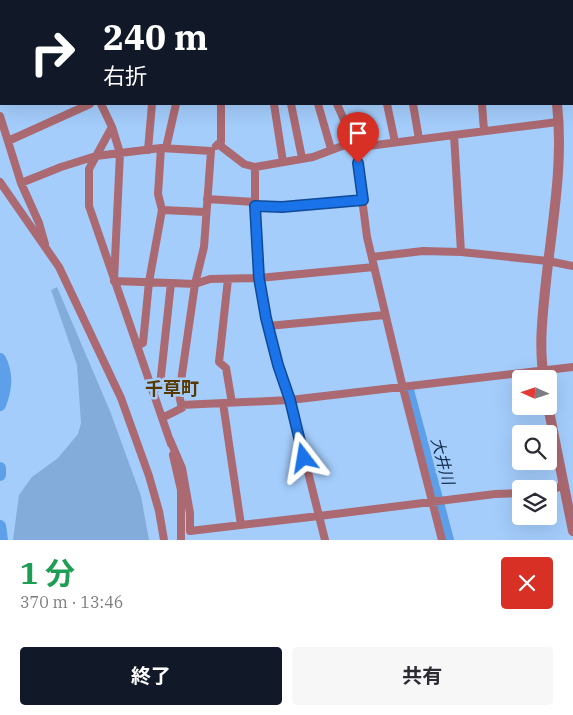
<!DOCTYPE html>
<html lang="ja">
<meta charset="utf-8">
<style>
:root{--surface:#fff;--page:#f7f7f7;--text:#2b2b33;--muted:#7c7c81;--accent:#111827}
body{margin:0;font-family:"IBM Plex Serif","Noto Sans JP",serif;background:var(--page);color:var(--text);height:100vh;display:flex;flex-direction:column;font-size:19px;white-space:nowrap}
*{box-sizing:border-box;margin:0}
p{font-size:16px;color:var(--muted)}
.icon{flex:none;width:28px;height:28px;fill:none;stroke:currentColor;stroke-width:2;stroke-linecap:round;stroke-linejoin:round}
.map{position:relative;height:540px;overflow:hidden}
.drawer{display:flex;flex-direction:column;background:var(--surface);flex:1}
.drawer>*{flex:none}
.hud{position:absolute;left:0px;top:0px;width:574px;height:105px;box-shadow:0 5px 20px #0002;background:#111827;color:#fff;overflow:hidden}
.needle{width:32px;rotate:273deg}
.buttons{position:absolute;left:512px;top:370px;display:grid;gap:10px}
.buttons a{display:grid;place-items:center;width:45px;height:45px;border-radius:5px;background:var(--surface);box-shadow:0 5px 20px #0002;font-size:25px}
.pin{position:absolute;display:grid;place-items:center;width:42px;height:42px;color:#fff;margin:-51px -21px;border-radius:50% 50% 50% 0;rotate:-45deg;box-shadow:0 0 5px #0007}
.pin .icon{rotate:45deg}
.me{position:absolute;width:55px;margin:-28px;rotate:346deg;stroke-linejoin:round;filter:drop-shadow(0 0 4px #0008)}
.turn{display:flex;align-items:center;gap:18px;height:105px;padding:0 20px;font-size:22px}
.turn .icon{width:65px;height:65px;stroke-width:2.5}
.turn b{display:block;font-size:35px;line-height:42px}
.round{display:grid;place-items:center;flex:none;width:52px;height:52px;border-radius:5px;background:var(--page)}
.summary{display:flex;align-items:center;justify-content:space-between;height:85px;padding:0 20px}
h1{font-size:30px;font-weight:700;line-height:38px;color:#1e9e55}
.button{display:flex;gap:10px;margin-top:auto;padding:10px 20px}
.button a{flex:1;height:58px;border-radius:5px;background:var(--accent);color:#fff;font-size:20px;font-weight:700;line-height:58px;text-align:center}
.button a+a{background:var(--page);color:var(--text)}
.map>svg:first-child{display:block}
</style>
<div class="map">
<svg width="573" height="540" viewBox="0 0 573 540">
<rect width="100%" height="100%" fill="#a4cdfc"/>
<path fill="#84acda" d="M 57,287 L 110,411 L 141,496 L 149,540 L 13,540 L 19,495 L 32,477 L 58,458 L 78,434 L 81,423 L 77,365 L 51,290 Z"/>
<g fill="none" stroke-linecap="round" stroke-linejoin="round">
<path stroke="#5d9fe8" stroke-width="12" d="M 0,359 C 8,375 6,389 0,405
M 408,390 L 448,540
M 0,468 L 0,475
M 0,526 L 2,540"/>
<path stroke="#ab6971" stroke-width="8" d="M 256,0 L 257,1
M 300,0 L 301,1
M 348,0 L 348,1
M 364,0 L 365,1
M 387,0 L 387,1
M 10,1 L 10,0
M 98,1 L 99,0
M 183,1 L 183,0
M 224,1 L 224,0
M 572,9 L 573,9
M 0,26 L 1,27
M 101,104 L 112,127 L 89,169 L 89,206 L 171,444
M 274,104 L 283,162
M 291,104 L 302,158
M 318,104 L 331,149
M 337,104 L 355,145 L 367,237 L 403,388 L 442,540
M 387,104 L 395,142
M 413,104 L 419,139
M 482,104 L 484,131
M 0,116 L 21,183 L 39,223 L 45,244
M 112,127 L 120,153 L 114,281 L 171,283 L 160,385 L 153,392
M 454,135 L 558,122
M 8,141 L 90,104
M 218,144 L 244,164 L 255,167 L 255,206 L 282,207 L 363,200
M 355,145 L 368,146 L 454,135 L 461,252 L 423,251 L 372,257
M 216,146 L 221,142 L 221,104
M 161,148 L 211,151 L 204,247 L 195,284
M 166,148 L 176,104
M 148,150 L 152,104
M 255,167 L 313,157 L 353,142
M 0,182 L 59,267 L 121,398 L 149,476 L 159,511 L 164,540
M 21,183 L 61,167 L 96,156 L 161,148 L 158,194 L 162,210 L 149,282 L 143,343 L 137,346
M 207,199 L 255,202
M 255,206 L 259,278 L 374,267
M 162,210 L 206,212
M 461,252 L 548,261 L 573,266
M 228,279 L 219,362 L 226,368 L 232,403
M 268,326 L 385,315
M 223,403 L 241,525
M 181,405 L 290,400 C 276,360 266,320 259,278 L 210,279 L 195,284
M 162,418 L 182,408 L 179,395 L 195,284 L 171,283
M 170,440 L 182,468 L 190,513 L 190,531 L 319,516 L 290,400 L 573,367
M 173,455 L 181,490 L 181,540
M 549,491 L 564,485
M 325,540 L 319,516 L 495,494 L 521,493"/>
<path stroke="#ab6971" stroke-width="10" d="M 545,0 L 545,1
M 544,379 C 539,349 542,320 545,291 C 551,229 564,166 557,104
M 548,406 L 573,531"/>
</g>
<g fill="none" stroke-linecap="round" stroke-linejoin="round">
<defs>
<path id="route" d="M 304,458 L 290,400 L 278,365 L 266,318 L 259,278 L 255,206 L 282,207 L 363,200 L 358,163"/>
</defs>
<use href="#route" stroke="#114b97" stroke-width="12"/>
<use href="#route" stroke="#1a73e8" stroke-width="9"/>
</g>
<g text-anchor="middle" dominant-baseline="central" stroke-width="5" stroke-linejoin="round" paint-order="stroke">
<g font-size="16" font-style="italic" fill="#132e4c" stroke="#a4cdfc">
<text transform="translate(443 461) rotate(75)">大井川</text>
</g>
<g font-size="18" font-weight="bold" fill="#593800" stroke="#a4cdfc">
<text x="172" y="388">千草町</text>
</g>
</g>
</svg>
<div class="buttons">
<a><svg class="needle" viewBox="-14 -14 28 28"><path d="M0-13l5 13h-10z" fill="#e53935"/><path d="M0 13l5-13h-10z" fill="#7c7c81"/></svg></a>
<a><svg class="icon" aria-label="search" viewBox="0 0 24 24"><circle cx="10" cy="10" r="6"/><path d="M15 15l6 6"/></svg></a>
<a><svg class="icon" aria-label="layers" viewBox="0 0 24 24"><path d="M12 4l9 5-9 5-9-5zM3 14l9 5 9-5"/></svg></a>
</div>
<div class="pin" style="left:358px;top:163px;background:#d93025"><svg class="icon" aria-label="arrive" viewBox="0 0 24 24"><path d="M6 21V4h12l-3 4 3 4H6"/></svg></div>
<svg class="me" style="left:304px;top:458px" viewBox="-20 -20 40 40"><path d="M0-17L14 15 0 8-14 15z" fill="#1a73e8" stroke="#fff" stroke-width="4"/></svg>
<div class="hud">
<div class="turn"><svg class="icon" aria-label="right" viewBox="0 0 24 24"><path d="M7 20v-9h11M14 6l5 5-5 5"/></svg><div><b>240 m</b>右折</div></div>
</div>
</div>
<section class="drawer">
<div class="summary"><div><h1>1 分</h1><p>370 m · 13:46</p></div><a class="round" style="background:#d93025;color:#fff"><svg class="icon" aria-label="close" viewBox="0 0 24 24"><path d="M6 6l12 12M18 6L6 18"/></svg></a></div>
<div class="button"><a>終了</a><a>共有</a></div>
</section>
